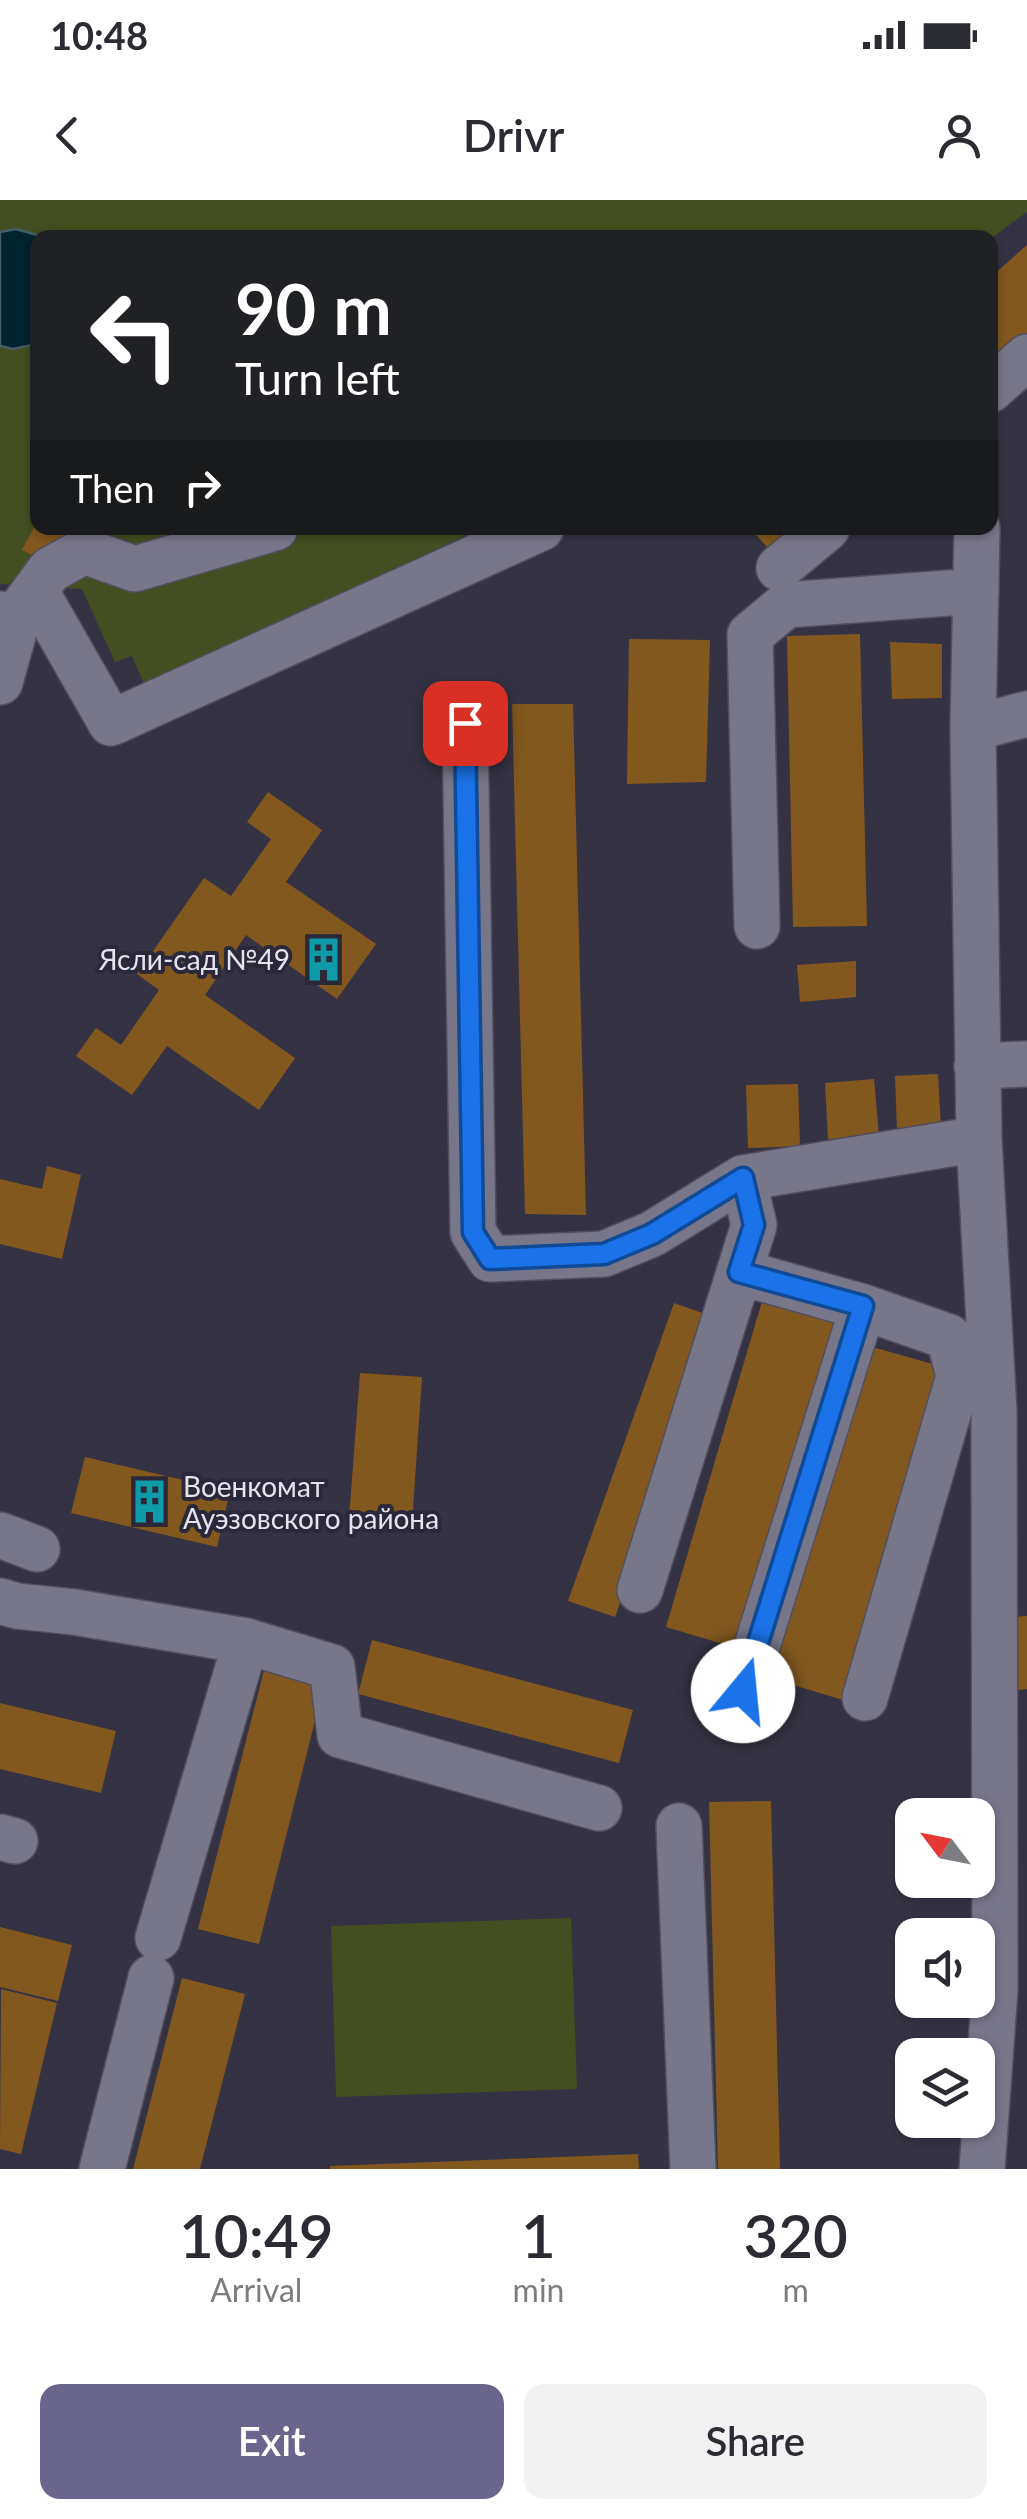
<!DOCTYPE html>
<meta charset="utf-8">
<style>
:root{--surface:#fff;--page:#f2f2f3;--text:#2b2b33;--muted:#7c7c81;--accent:#6a658c}
body{margin:0;font-family:Lato,sans-serif;background:var(--page);color:var(--text);height:100vh;display:flex;flex-direction:column;font-size:38px;white-space:nowrap}
*{box-sizing:border-box;margin:0}
p{font-size:32px;color:var(--muted)}
.icon{flex:none;width:55px;height:55px;fill:none;stroke:currentColor;stroke-width:2;stroke-linecap:round;stroke-linejoin:round}
.map{position:relative;height:1969px;overflow:hidden}
.sheet{display:flex;flex-direction:column;background:var(--surface);flex:1}
.sheet>*{flex:none}
.top-card{position:absolute;left:30px;top:30px;width:968px;height:305px;border-radius:20px;box-shadow:0 2px 8px #0004;background:#202124;color:#fff;overflow:hidden}
.needle{width:65px;rotate:302deg}
.tools{position:absolute;left:895px;top:1598px;display:grid;gap:20px}
.tools a{display:grid;place-items:center;width:100px;height:100px;border-radius:20px;background:var(--surface);box-shadow:0 2px 8px #0004;font-size:50px}
.pin{position:absolute;display:grid;place-items:center;width:85px;height:85px;color:#fff;margin:-42px;border-radius:20px;box-shadow:0 5px 15px #0006}
.me{position:absolute;width:110px;margin:-55px;rotate:17deg;stroke-linejoin:round;filter:drop-shadow(0 0 8px #0008)}
.turn{display:flex;align-items:center;gap:35px;height:210px;padding:0 40px;font-size:45px}
.turn .icon{width:130px;height:130px;stroke-width:2.5}
.turn b{display:block;font-size:70px;line-height:85px}
.then{display:flex;align-items:center;height:95px;padding:0 40px;background:#0003;gap:20px;font-size:38px}
.eta{display:flex;justify-content:space-evenly;align-items:center;height:170px;text-align:center}
.eta b{font-size:60px;font-weight:600;line-height:70px}
.cta{display:flex;gap:20px;margin-top:auto;padding:20px 40px}
.cta a{flex:1;height:115px;border-radius:20px;background:var(--accent);color:#fff;font-size:40px;font-weight:600;line-height:115px;text-align:center}
.cta a+a{background:var(--page);color:var(--text)}
.status{display:flex;justify-content:space-between;align-items:center;height:70px;padding:0 50px;background:var(--surface);direction:ltr}
.status svg{height:28px;fill:currentColor}
header{display:flex;justify-content:space-between;align-items:center;height:130px;padding:0 40px;background:var(--surface);font-size:45px;font-weight:600}
.map>svg:first-child{display:block}
</style>
<div class="status"><b>10:48</b><svg viewBox="0 0 49 12"><path d="M0 12V9h3v3zM5 12V6h3v6zM10 12V3h3v9zM15 12V0h3v12zM26 1h20v11H26zM47 4h2v5h-2z"/></svg></div>
<header><svg class="icon" aria-label="back" viewBox="0 0 24 24"><path d="M15 5l-7 7 7 7"/></svg>Drivr<svg class="icon" aria-label="person" viewBox="0 0 24 24"><circle cx="12" cy="8" r="4"/><path d="M4 21q1-7 8-7t8 7"/></svg></header>
<div class="map">
<svg width="1027" height="1969" viewBox="0 0 1027 1969">
<rect width="100%" height="100%" fill="#353343"/>
<path fill="#434f20" d="M 0,0 L 1027,0 L 1027,12 L 990,39 L 38,38 L 38,328 L 481,328 L 145,486 L 132,456 L 115,462 L 82,389 L 0,384 Z
M 571,1718 L 577,1889 L 336,1897 L 331,1726 Z"/>
<path fill="#00242d" stroke="#445d67" stroke-width="2.5" d="M 16,29 L 44,37 L 38,38 L 37,144 L 13,149 L 0,146 L 0,32 Z"/>
<path fill="#83581f" d="M 1027,45 L 1027,134 L 999,159 L 990,149 L 990,78 Z
M 38,320 L 38,328 L 69,328 L 51,364 L 22,350 Z
M 750,328 L 794,328 L 769,349 Z
M 860,434 L 867,726 L 793,727 L 787,436 Z
M 629,439 L 710,440 L 706,582 L 627,584 Z
M 890,442 L 942,444 L 942,498 L 892,499 Z
M 512,504 L 573,504 L 586,1015 L 525,1014 Z
M 268,592 L 322,630 L 286,682 L 376,744 L 337,799 L 246,735 L 205,795 L 295,858 L 259,910 L 167,846 L 132,895 L 76,856 L 96,828 L 121,845 L 159,790 L 137,774 L 204,678 L 231,696 L 271,639 L 247,622 Z
M 856,761 L 856,797 L 800,802 L 797,765 Z
M 938,874 L 941,929 L 897,931 L 895,876 Z
M 874,879 L 879,936 L 828,939 L 825,883 Z
M 798,884 L 800,946 L 748,948 L 746,885 Z
M 47,966 L 81,975 L 62,1059 L 0,1044 L 0,979 L 42,989 Z
M 765,1091 L 842,1113 L 743,1450 L 666,1427 Z
M 674,1103 L 722,1120 L 615,1417 L 568,1401 Z
M 869,1146 L 943,1167 L 843,1500 L 770,1478 Z
M 360,1173 L 422,1177 L 412,1323 L 349,1318 Z
M 85,1257 L 230,1291 L 217,1347 L 71,1313 Z
M 1027,1416 L 1027,1489 L 1017,1490 L 1012,1417 Z
M 372,1440 L 633,1510 L 619,1563 L 358,1494 Z
M 264,1470 L 324,1485 L 259,1744 L 198,1729 Z
M 0,1503 L 116,1531 L 101,1593 L 0,1569 Z
M 771,1601 L 780,1969 L 718,1969 L 709,1602 Z
M 0,1727 L 72,1745 L 58,1801 L 0,1787 Z
M 182,1778 L 245,1794 L 200,1969 L 133,1969 Z
M 1,1789 L 57,1803 L 21,1954 L 0,1949 Z
M 638,1954 L 639,1969 L 330,1969 L 330,1966 Z"/>
<g fill="none" stroke-linecap="round" stroke-linejoin="round">
<defs>
<path id="minor" d="M 990,190 L 1027,157
M 779,368 L 827,328
M 35,390 L 111,523 L 541,328
M 0,414 L 14,419 L 13,435 L 0,482
M 14,419 L 50,370 L 84,351 L 135,369 L 275,328
M 465,523 L 473,1032 L 490,1059 L 604,1054 L 652,1034 L 743,978 L 979,939
M 973,528 L 977,328
M 757,726 L 750,435 L 786,405 L 976,391
M 977,866 L 1027,864
M 739,1072 L 863,1107 L 743,1491
M 863,1107 L 949,1137 L 959,1176 L 865,1498
M 0,1335 L 37,1349
M 640,1390 L 754,1025 L 743,978
M 0,1401 L 17,1406 L 74,1412 L 246,1441 L 332,1467 L 340,1535 L 599,1608
M 679,1626 L 693,1969
M 0,1637 L 15,1641
M 158,1738 L 246,1441
M 102,1969 L 151,1778
M 982,1969 L 995,1789 L 994,1212 L 979,939 L 973,528 L 1027,514"/>
</defs>
<use href="#minor" stroke="#514f5d" stroke-width="48"/>
<use href="#minor" stroke="#787689" stroke-width="45"/>
</g>
<g fill="none" stroke-linecap="round" stroke-linejoin="round">
<defs>
<path id="route" d="M 465,523 L 473,1032 L 490,1059 L 604,1054 L 652,1034 L 743,978 L 754,1025 L 739,1072 L 863,1106 L 743,1491"/>
</defs>
<use href="#route" stroke="#114b97" stroke-width="25"/>
<use href="#route" stroke="#1a73e8" stroke-width="18"/>
</g>
<defs>
<symbol id="building-bare" viewBox="-9 -9 18 18"><path d="M-4-6H4V6H1V3H-1V6H-4ZM-2.5-4.3h1.7v1.8h-1.7ZM.8-4.3h1.7v1.8H.8ZM-2.5-1h1.7V.8h-1.7ZM.8-1h1.7V.8H.8Z" fill="#0f9aa8" stroke="#2b2939" stroke-width="2.5" paint-order="stroke"/></symbol>
</defs>
<g fill-rule="evenodd">
<use href="#building-bare" x="292" y="728" width="63" height="63"/>
<use href="#building-bare" x="118" y="1270" width="63" height="63"/>
</g>
<g text-anchor="middle" dominant-baseline="central" stroke-width="8" stroke-linejoin="round" paint-order="stroke">
<g font-size="28" fill="#e4e3ee" stroke="#2b2939" text-anchor="end">
<text x="290" y="759">Ясли-сад №49</text>
<text x="183" y="1286" text-anchor="start">Военкомат<tspan x="183" dy="32">Ауэзовского района</tspan></text>
</g>
</g>
</svg>
<div class="tools">
<a><svg class="needle" viewBox="-14 -14 28 28"><path d="M0-13l5 13h-10z" fill="#e53935"/><path d="M0 13l5-13h-10z" fill="#7c7c81"/></svg></a>
<a><svg class="icon" aria-label="sound" viewBox="0 0 24 24"><path d="M4 9h4l5-4v14l-5-4H4zM17 9q2 3 0 6"/></svg></a>
<a><svg class="icon" aria-label="layers" viewBox="0 0 24 24"><path d="M12 4l9 5-9 5-9-5zM3 14l9 5 9-5"/></svg></a>
</div>
<div class="pin" style="left:465px;top:523px;background:#d93025"><svg class="icon" aria-label="arrive" viewBox="0 0 24 24"><path d="M6 21V4h12l-3 4 3 4H6"/></svg></div>
<svg class="me" style="left:743px;top:1491px" viewBox="-20 -20 40 40"><circle r="19" fill="#fff"/><path d="M0-13L10 11 0 6-10 11z" fill="#1a73e8"/></svg>
<div class="top-card">
<div class="turn"><svg class="icon" aria-label="left" viewBox="0 0 24 24"><path d="M17 20v-9H6M10 6l-5 5 5 5"/></svg><div><b>90 m</b>Turn left</div></div>
<div class="then">Then<svg class="icon" aria-label="right" viewBox="0 0 24 24"><path d="M7 20v-9h11M14 6l5 5-5 5"/></svg></div>
</div>
</div>
<section class="sheet">
<div class="eta">
<div><b>10:49</b><p>Arrival</p></div>
<div><b>1</b><p>min</p></div>
<div><b>320</b><p>m</p></div>
</div>
<div class="cta"><a>Exit</a><a>Share</a></div>
</section>
